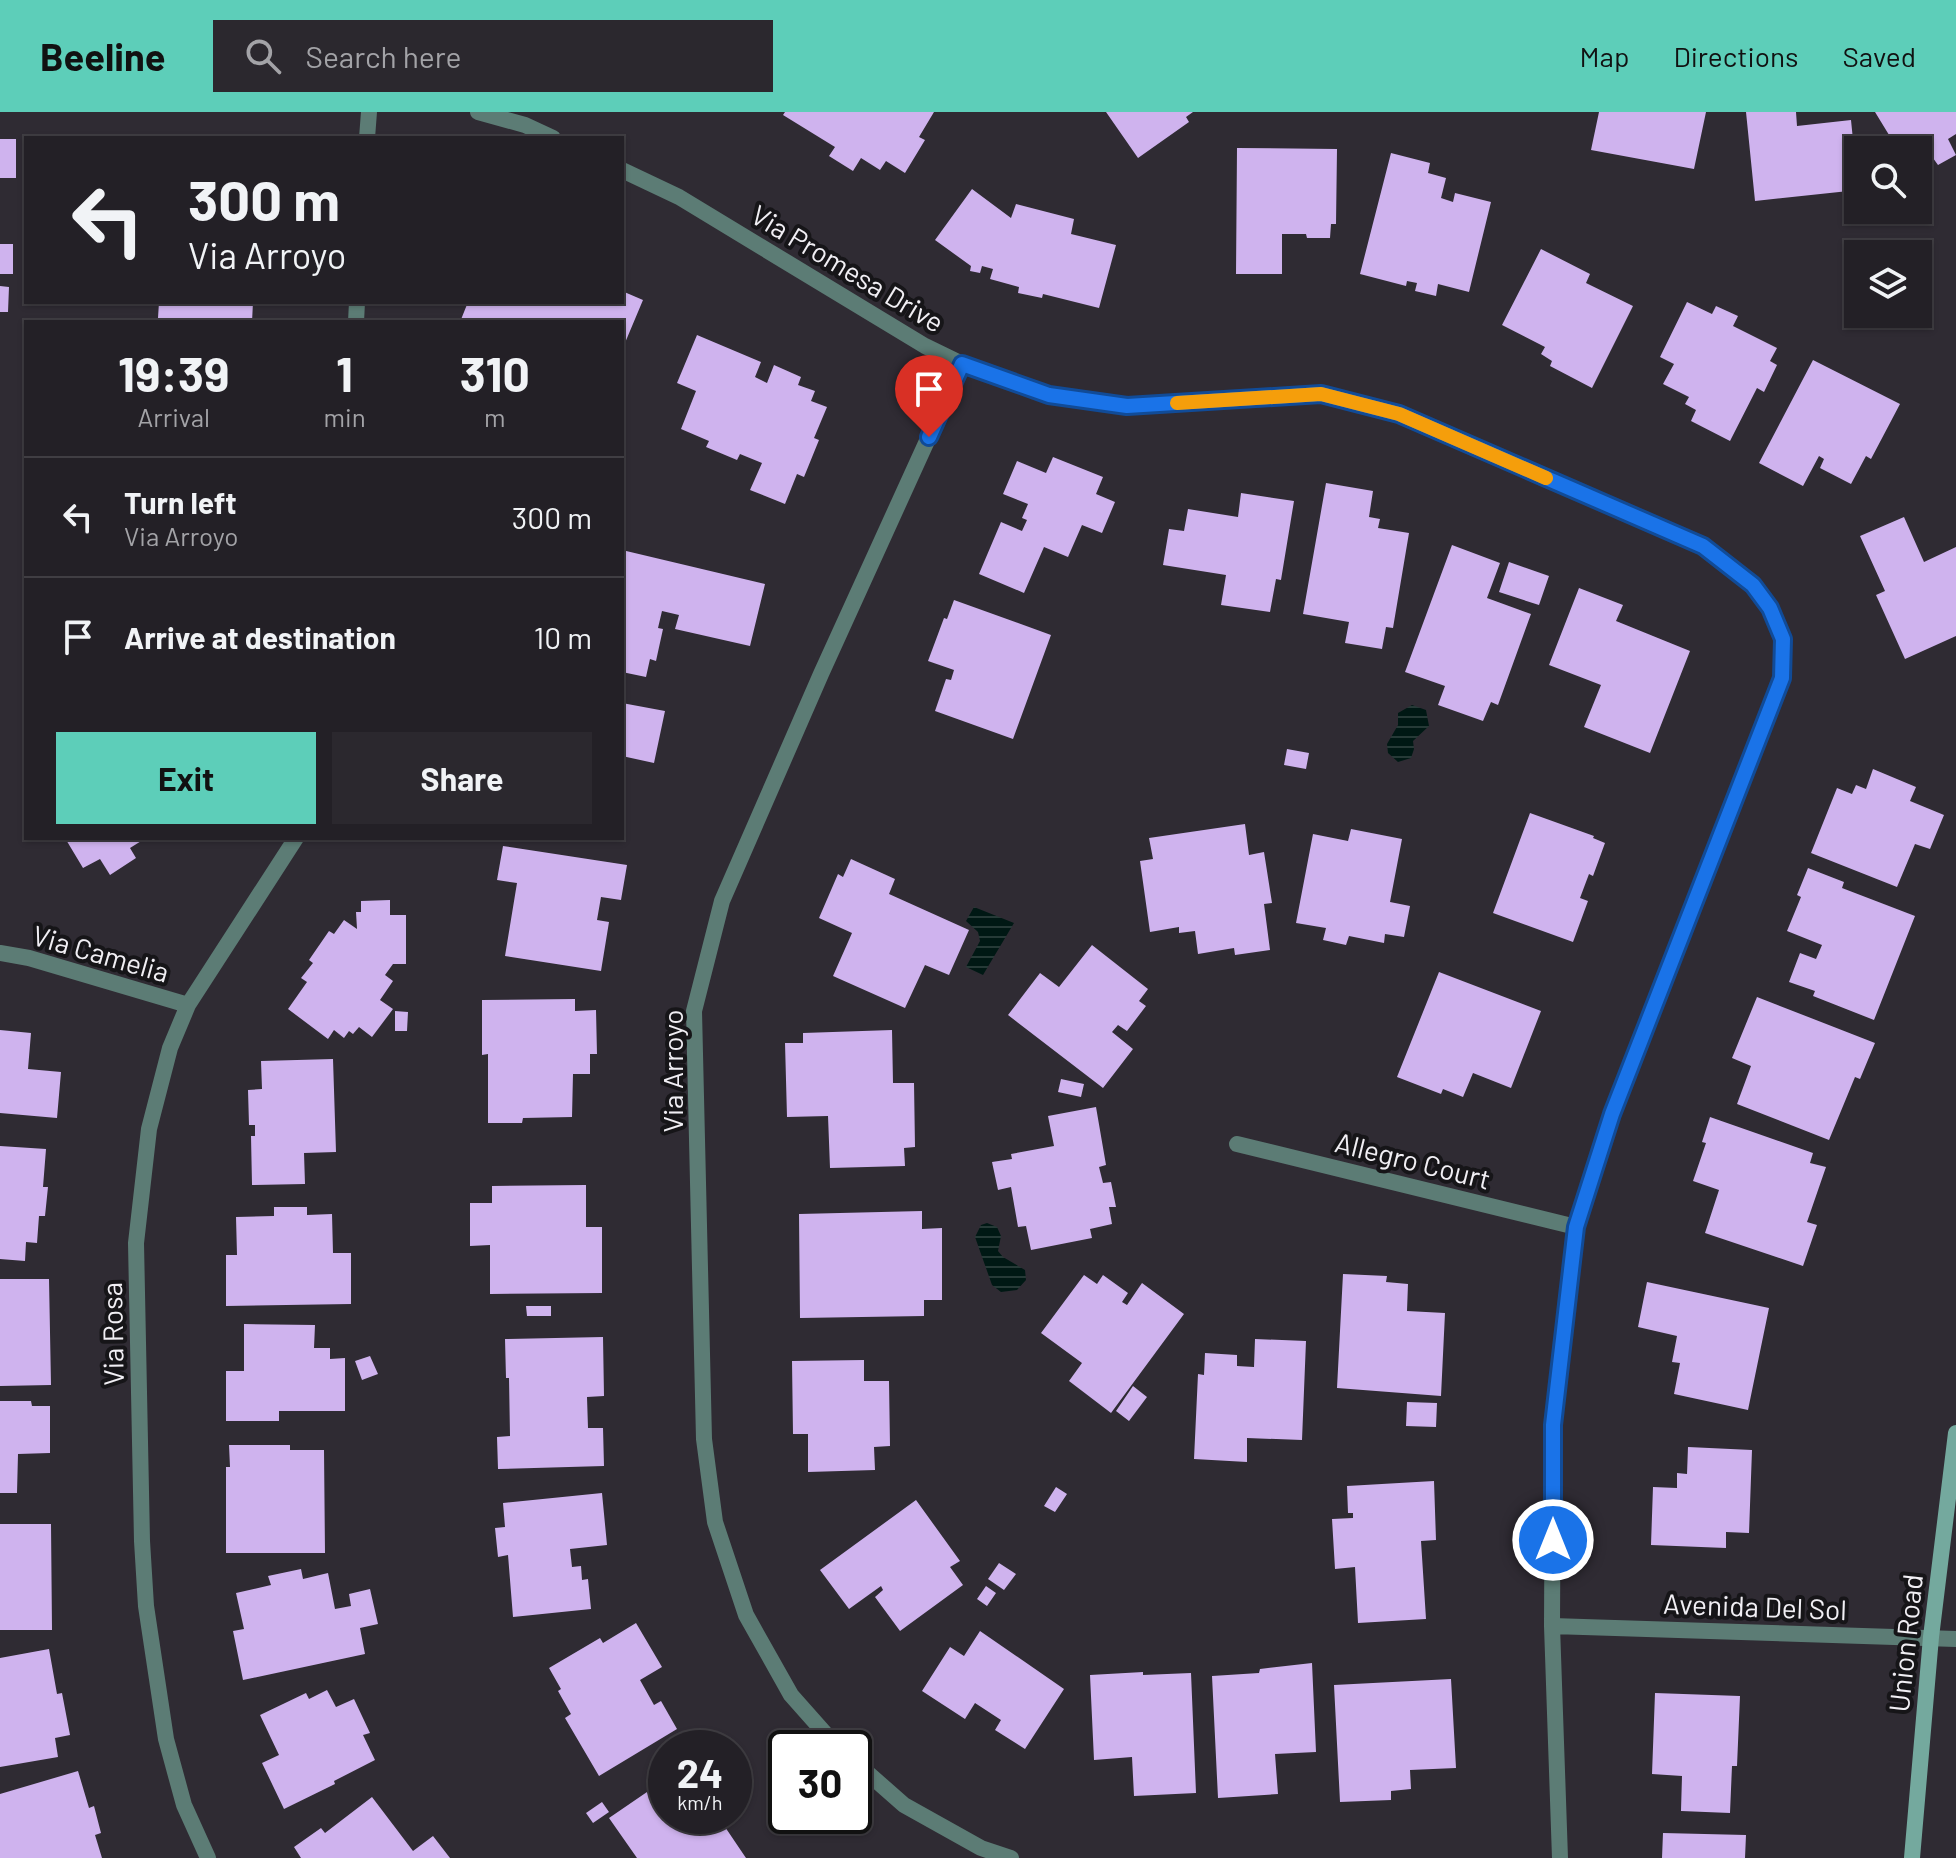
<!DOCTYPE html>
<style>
:root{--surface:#232026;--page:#2b282e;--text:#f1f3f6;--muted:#a3a3a7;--line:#403e43;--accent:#5dceb9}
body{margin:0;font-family:Barlow,sans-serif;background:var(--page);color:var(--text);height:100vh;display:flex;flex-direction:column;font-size:30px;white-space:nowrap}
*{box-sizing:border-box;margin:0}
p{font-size:26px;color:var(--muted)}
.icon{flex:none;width:44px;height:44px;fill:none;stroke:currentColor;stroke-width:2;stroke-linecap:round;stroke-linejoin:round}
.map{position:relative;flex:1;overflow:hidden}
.sheet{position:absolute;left:24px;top:208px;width:600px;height:520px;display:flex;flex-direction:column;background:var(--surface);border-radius:0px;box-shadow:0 2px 6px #0004,0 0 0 2px var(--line)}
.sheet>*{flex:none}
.top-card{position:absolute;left:24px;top:24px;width:600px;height:168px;border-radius:0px;box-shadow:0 2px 6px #0004,0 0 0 2px var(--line);background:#232026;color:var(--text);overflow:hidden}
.controls{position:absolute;left:1844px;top:24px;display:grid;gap:16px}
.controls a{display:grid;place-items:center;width:88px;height:88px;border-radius:0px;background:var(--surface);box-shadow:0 2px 6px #0004,0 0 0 2px var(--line);font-size:40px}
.speed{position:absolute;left:648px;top:1618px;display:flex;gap:16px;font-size:40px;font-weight:700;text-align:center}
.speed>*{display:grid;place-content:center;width:104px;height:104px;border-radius:50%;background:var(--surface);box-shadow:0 2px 6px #0004,0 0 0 2px var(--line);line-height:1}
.speed small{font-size:20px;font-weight:400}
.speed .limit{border:4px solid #111;border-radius:12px;background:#fff;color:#111}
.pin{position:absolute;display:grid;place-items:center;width:68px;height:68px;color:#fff;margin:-82px -34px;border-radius:50% 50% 50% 0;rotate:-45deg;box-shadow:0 0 8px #0007}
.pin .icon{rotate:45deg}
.me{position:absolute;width:88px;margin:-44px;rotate:0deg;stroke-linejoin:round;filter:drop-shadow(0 0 6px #0008)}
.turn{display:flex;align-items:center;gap:28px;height:168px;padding:0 32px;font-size:36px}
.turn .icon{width:104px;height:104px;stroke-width:2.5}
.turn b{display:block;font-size:56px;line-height:68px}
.eta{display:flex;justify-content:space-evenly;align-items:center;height:136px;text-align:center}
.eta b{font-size:48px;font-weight:700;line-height:56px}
.button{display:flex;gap:16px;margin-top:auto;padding:16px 32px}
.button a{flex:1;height:92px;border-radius:0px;background:var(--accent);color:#111;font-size:32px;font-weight:700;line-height:92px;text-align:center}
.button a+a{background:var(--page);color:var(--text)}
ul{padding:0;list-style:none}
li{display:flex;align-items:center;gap:24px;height:120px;padding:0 32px;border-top:2px solid var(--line)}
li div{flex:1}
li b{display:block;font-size:30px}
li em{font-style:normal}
header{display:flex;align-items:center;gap:48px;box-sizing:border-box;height:112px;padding:0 40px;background:var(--accent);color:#111}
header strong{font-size:38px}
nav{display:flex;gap:44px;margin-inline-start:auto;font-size:28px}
.search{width:560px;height:72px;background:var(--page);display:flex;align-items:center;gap:20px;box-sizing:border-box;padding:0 28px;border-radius:0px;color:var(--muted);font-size:30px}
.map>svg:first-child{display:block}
</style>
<header>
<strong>Beeline</strong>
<div class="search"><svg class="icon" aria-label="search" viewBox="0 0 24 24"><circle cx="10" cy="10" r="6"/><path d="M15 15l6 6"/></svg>Search here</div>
<nav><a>Map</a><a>Directions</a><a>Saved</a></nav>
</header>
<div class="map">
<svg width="1956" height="1746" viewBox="0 0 1956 1746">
<defs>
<pattern id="water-rules" width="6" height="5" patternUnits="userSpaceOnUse" patternTransform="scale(2)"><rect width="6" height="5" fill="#001814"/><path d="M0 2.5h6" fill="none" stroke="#263a37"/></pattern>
</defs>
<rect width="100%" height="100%" fill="#2f2b33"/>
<path fill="url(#water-rules)" d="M 1412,593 L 1426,598 L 1429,614 L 1413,629 L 1414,637 L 1411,646 L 1398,650 L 1388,641 L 1387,632 L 1398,613 L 1398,601 Z
M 974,795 L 1014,811 L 983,863 L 966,855 L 980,829 L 978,820 L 966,809 Z
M 987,1111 L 997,1115 L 1001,1124 L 998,1139 L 1003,1145 L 1025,1158 L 1026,1168 L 1017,1178 L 1001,1180 L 992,1173 L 975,1125 L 981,1113 Z"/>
<path fill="#cfb3ee" d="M 785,0 L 934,0 L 919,25 L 925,28 L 905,61 L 886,49 L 880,58 L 861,46 L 853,59 L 829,44 L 835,35 L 783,3 Z
M 1106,0 L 1193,0 L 1186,5 L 1189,10 L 1138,46 Z
M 1599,0 L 1706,0 L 1694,57 L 1591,38 Z
M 1746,0 L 1796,0 L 1797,14 L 1851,8 L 1858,78 L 1755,89 Z
M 1875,0 L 1956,0 L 1956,22 L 1948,27 L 1956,43 L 1938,53 L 1917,24 L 1897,36 Z
M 0,27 L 16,27 L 16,66 L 0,66 Z
M 1237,36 L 1337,37 L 1336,112 L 1331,112 L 1330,126 L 1307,126 L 1306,122 L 1282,122 L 1282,162 L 1236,162 Z
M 1391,41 L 1430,51 L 1428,61 L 1446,66 L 1441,86 L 1453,90 L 1455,81 L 1491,90 L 1469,180 L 1438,172 L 1436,184 L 1415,179 L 1417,171 L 1407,169 L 1406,174 L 1360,162 Z
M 972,77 L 1011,106 L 1016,92 L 1074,107 L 1071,122 L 1116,133 L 1099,196 L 1043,182 L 1042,186 L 1018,181 L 1019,175 L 990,167 L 993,157 L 982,154 L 980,161 L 970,159 L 971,154 L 935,128 Z
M 0,132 L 13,132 L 13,162 L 0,162 Z
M 1541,137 L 1590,162 L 1586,171 L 1633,194 L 1592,276 L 1550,254 L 1552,249 L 1541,242 L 1545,235 L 1502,213 Z
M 0,174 L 9,175 L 8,200 L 0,200 Z
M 622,179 L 643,188 L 622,238 L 622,210 L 460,210 L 468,190 L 622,190 Z
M 159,190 L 253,190 L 252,210 L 158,206 Z
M 1687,190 L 1712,202 L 1716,194 L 1738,204 L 1733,214 L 1777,236 L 1770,249 L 1777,253 L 1764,280 L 1757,276 L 1730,329 L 1691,309 L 1696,298 L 1685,292 L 1689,285 L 1663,272 L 1674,252 L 1660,245 Z
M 697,223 L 761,250 L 755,265 L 767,271 L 774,253 L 801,265 L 798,273 L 815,279 L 811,289 L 827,295 L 814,326 L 819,328 L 804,365 L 797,362 L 785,392 L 750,378 L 762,351 L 740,342 L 737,348 L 706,335 L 709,329 L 681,317 L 696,279 L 677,271 Z
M 1813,248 L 1900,292 L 1871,347 L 1866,344 L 1851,372 L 1820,356 L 1824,347 L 1819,344 L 1803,374 L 1759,351 Z
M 1053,345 L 1103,365 L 1096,382 L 1115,390 L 1102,421 L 1082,413 L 1068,445 L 1044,435 L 1024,481 L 979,462 L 1001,410 L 1022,419 L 1027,408 L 1022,406 L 1028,392 L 1003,382 L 1017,349 L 1046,361 Z
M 1326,371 L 1373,379 L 1369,405 L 1380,407 L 1378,416 L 1409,421 L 1393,516 L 1386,515 L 1382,537 L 1345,531 L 1349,510 L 1303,502 Z
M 1241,381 L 1294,389 L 1281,468 L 1276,467 L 1270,500 L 1221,493 L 1226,463 L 1163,453 L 1169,417 L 1184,419 L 1188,397 L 1238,405 Z
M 1904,405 L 1924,450 L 1956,435 L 1956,524 L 1905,547 L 1876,483 L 1885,479 L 1860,424 Z
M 1452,433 L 1500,451 L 1487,486 L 1531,502 L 1498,593 L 1491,590 L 1483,609 L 1438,593 L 1445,574 L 1405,560 Z
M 622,438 L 765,472 L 750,534 L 675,517 L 679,503 L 662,499 L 658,516 L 663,517 L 656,549 L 650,547 L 646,565 L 622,560 Z
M 1509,450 L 1549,464 L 1539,493 L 1499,480 Z
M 1579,476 L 1623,493 L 1616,509 L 1690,539 L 1650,641 L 1584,615 L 1601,573 L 1549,553 Z
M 954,488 L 1051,523 L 1013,627 L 935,599 L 946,567 L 951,568 L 954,558 L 928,549 L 944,506 L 947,507 Z
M 622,591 L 665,599 L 654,651 L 622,644 Z
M 1287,637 L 1309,641 L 1306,657 L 1284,653 Z
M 1873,657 L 1916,675 L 1910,689 L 1944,703 L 1930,737 L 1915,732 L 1897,775 L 1811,741 L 1837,676 L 1852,682 L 1856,673 L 1866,677 Z
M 1530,701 L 1594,724 L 1593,726 L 1605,731 L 1593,764 L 1589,762 L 1580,786 L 1588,789 L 1573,830 L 1493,801 Z
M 1245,712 L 1249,743 L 1264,740 L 1272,791 L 1264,792 L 1270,838 L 1235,843 L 1234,836 L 1198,842 L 1195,819 L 1179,821 L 1179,815 L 1150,820 L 1140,749 L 1153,747 L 1149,726 Z
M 1351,717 L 1402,727 L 1390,790 L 1410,794 L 1404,825 L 1385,822 L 1384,831 L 1349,824 L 1346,833 L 1323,828 L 1326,816 L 1296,811 L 1313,722 L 1348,729 Z
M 65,726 L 146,726 L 130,736 L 136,746 L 110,763 L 100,747 L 83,756 Z
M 503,734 L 627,753 L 621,788 L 601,785 L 597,808 L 609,810 L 601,859 L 505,844 L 517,771 L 497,768 Z
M 851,747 L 895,767 L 889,782 L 969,818 L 949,863 L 925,853 L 905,896 L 833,864 L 852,821 L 819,806 L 838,762 L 843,765 Z
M 1808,756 L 1844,770 L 1842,776 L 1915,804 L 1874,908 L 1813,884 L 1815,879 L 1789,870 L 1800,841 L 1816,847 L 1822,833 L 1787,819 L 1801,785 L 1797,783 Z
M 390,788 L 390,803 L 406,803 L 406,852 L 393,852 L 385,863 L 393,869 L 380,888 L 393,897 L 372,925 L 359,915 L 353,922 L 349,919 L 344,926 L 334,918 L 328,927 L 288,897 L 307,870 L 301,866 L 313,851 L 309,848 L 329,819 L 334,822 L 344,808 L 357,817 L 356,800 L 361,800 L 361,789 Z
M 1092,833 L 1148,877 L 1139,889 L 1146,894 L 1127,919 L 1118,913 L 1112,920 L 1133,937 L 1103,976 L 1008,903 L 1040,861 L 1059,875 Z
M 1439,860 L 1541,899 L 1511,976 L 1473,961 L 1463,985 L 1443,977 L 1441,982 L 1397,965 Z
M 1757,885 L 1875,931 L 1860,967 L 1855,965 L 1829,1028 L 1737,992 L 1751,954 L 1732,946 Z
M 575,887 L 575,899 L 596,898 L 597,942 L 590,942 L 590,962 L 573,962 L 572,1005 L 523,1006 L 522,1011 L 488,1011 L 488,942 L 482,943 L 482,888 Z
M 395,899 L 408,900 L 407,919 L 395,919 Z
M 0,918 L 31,921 L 28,957 L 61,960 L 57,1006 L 0,1001 Z
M 892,918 L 893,971 L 914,971 L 915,1035 L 904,1036 L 905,1054 L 830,1056 L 828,1004 L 787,1005 L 785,931 L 803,931 L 803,921 Z
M 333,947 L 336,1040 L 304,1041 L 305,1072 L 252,1073 L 251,1024 L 255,1024 L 255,1013 L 249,1013 L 248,978 L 262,977 L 261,949 Z
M 1061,967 L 1084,972 L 1081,985 L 1058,980 Z
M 1096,995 L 1106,1053 L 1099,1055 L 1103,1071 L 1111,1070 L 1116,1095 L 1109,1095 L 1112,1112 L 1090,1117 L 1092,1126 L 1031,1138 L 1026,1114 L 1018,1115 L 1011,1075 L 998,1078 L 992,1050 L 1012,1047 L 1011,1042 L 1054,1034 L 1048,1004 Z
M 1710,1005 L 1813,1041 L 1810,1051 L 1826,1055 L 1807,1110 L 1817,1113 L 1803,1154 L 1705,1121 L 1719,1078 L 1693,1069 L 1706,1031 L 1702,1030 Z
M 0,1034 L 46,1037 L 43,1075 L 48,1075 L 45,1104 L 39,1104 L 37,1131 L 26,1130 L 25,1149 L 0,1147 Z
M 586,1073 L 586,1115 L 602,1115 L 602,1181 L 490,1182 L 490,1133 L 470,1134 L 470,1091 L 492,1091 L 492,1074 Z
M 274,1095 L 307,1095 L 307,1103 L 332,1102 L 333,1141 L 351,1141 L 351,1192 L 226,1194 L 226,1143 L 237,1143 L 236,1105 L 274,1104 Z
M 922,1099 L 922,1117 L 942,1116 L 942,1188 L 924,1188 L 924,1204 L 800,1206 L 799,1102 Z
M 1343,1162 L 1387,1164 L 1386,1170 L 1408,1172 L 1407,1199 L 1445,1201 L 1441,1284 L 1337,1276 Z
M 1084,1163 L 1097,1172 L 1103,1163 L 1128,1181 L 1122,1190 L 1127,1193 L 1142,1171 L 1184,1202 L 1111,1301 L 1069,1269 L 1082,1251 L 1041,1221 Z
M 0,1167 L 49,1167 L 51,1273 L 0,1274 Z
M 1647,1170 L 1769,1196 L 1748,1298 L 1674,1282 L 1680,1251 L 1672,1250 L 1677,1224 L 1638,1215 Z
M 526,1194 L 551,1194 L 551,1204 L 527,1204 Z
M 244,1212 L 315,1213 L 314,1236 L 330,1236 L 330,1247 L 345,1246 L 345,1299 L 279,1299 L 279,1309 L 226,1309 L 226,1259 L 244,1259 Z
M 603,1225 L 604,1284 L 587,1285 L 588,1316 L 603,1316 L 604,1354 L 498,1357 L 497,1325 L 510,1324 L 509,1266 L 506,1266 L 505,1227 Z
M 1255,1227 L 1306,1229 L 1302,1328 L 1247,1326 L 1247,1350 L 1194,1347 L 1198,1262 L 1204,1263 L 1205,1241 L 1237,1243 L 1237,1254 L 1254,1255 Z
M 370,1244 L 378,1262 L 362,1268 L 355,1249 Z
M 864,1248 L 864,1269 L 889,1269 L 890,1334 L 874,1335 L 875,1358 L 808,1360 L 808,1322 L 793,1322 L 792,1249 Z
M 1133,1274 L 1147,1285 L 1129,1309 L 1116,1299 Z
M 0,1289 L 31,1289 L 32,1294 L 50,1294 L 50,1341 L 18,1342 L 17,1381 L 0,1381 Z
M 1407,1290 L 1437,1291 L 1436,1315 L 1406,1314 Z
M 229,1333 L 290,1333 L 290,1338 L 324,1338 L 325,1441 L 226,1441 L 226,1355 L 230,1355 Z
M 1688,1335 L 1752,1338 L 1749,1421 L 1726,1420 L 1726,1436 L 1651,1433 L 1653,1375 L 1677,1376 L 1677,1361 L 1687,1362 Z
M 1434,1369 L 1436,1428 L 1421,1429 L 1426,1507 L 1358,1511 L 1355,1455 L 1335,1457 L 1332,1407 L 1353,1406 L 1353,1401 L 1348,1401 L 1347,1374 Z
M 1056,1375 L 1067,1382 L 1055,1400 L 1044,1394 Z
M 602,1381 L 607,1433 L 570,1437 L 572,1455 L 581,1454 L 582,1468 L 588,1467 L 591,1497 L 513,1505 L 508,1443 L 498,1445 L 495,1416 L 505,1415 L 503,1391 Z
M 916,1388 L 960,1449 L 950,1455 L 963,1473 L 900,1519 L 875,1485 L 883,1478 L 881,1474 L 849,1497 L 820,1458 Z
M 0,1412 L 51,1412 L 52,1518 L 0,1518 Z
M 999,1451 L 1016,1462 L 1004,1478 L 988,1467 Z
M 301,1457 L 303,1467 L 328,1461 L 335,1497 L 351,1494 L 349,1482 L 370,1477 L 378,1512 L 360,1516 L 365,1542 L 243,1568 L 233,1519 L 244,1517 L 236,1481 L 271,1473 L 268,1464 Z
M 986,1474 L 996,1481 L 987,1494 L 977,1487 Z
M 636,1511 L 662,1555 L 640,1568 L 654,1593 L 661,1589 L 677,1617 L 599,1664 L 565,1606 L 571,1602 L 558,1579 L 561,1577 L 549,1556 L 600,1526 L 603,1531 Z
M 980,1519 L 1064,1577 L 1025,1637 L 995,1618 L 1001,1608 L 975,1591 L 965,1607 L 922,1579 L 950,1535 L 964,1544 Z
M 49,1537 L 57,1582 L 62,1581 L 70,1623 L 55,1626 L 58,1645 L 0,1655 L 0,1546 Z
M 1312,1551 L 1316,1640 L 1275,1642 L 1278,1682 L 1218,1686 L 1212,1564 L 1259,1561 L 1260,1557 Z
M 1143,1560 L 1143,1563 L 1191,1561 L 1196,1681 L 1134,1684 L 1132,1645 L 1094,1648 L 1090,1563 Z
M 1451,1567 L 1456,1656 L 1410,1658 L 1411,1677 L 1391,1679 L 1391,1688 L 1340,1690 L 1334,1573 Z
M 327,1578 L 336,1595 L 354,1587 L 370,1621 L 363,1623 L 375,1648 L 334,1669 L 335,1672 L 284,1697 L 262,1651 L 279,1643 L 260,1603 L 306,1581 L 309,1587 Z
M 1655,1581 L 1740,1584 L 1737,1654 L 1732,1654 L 1730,1701 L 1681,1699 L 1682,1664 L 1652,1662 Z
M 78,1659 L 89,1696 L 94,1694 L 101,1721 L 95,1723 L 102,1746 L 0,1746 L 0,1682 Z
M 666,1667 L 666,1704 L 734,1704 L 723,1712 L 746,1746 L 637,1746 L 609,1706 Z
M 734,1680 L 745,1696 L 734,1704 Z
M 372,1685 L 413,1739 L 433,1724 L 450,1746 L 301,1746 L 294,1735 L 321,1716 L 325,1721 Z
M 602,1690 L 609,1700 L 593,1711 L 586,1701 Z
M 1663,1721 L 1746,1723 L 1745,1746 L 1662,1746 Z"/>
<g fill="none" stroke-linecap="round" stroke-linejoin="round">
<path stroke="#5c7c75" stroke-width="16" d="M 478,0 L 525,13 L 553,26
M 367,26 L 369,0
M 622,58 L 679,85 L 925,234 L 962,252 L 1049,283 L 1127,294 L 1321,282 L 1399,302 L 1703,434 L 1753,473 L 1770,496 L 1783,527 L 1782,566 L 1612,1002 L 1576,1115 L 1553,1313 L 1552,1514 L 1560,1746
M 356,210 L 357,190
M 0,841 L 29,846 L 188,893
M 1237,1032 L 1576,1115
M 1552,1514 L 1956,1527
M 838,1636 L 791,1583 L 746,1503 L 715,1410 L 704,1327 L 694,899 L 722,789 L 821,562 L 962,252
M 854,1649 L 904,1693 L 981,1736 L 1011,1746
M 208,1746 L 184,1693 L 166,1627 L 146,1494 L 142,1429 L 136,1131 L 149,1017 L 170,936 L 188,893 L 296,726"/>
<path stroke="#74a99e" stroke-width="16" d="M 1912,1746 L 1931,1525 L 1956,1321"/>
</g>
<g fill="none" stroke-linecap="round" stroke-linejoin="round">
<defs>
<path id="route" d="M 929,325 L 962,252 L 1049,283 L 1127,294 L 1321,282 L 1399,302 L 1703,434 L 1753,473 L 1770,496 L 1783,527 L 1782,566 L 1612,1002 L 1576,1115 L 1553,1313 L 1553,1428"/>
</defs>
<use href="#route" stroke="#114b97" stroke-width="20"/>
<use href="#route" stroke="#1a73e8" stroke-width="14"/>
<path stroke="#f59e0b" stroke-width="14" d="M 1177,291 L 1321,282 L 1399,302 L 1546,366"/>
</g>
<g text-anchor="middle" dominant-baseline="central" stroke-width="8" stroke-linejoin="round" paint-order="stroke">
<g font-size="28" fill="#f1eff4" stroke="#161518">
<text transform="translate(848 156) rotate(31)">Via Promesa Drive</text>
<text transform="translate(101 841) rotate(16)">Via Camelia</text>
<text transform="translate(672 959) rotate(-90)">Via Arroyo</text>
<text transform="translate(1413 1048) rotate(14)">Allegro Court</text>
<text transform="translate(112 1222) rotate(-91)">Via Rosa</text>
<text transform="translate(1755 1494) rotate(2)">Avenida Del Sol</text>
<text transform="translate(1905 1531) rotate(-84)">Union Road</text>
</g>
</g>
</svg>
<div class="controls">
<a><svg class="icon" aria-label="search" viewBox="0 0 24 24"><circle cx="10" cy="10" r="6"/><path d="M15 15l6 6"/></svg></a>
<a><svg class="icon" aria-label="layers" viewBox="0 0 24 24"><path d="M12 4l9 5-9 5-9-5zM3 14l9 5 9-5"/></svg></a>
</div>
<div class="speed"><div>24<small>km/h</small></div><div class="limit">30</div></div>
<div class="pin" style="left:929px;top:325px;background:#d93025"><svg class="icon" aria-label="arrive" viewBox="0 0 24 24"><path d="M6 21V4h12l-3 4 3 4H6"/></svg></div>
<svg class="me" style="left:1553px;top:1428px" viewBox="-20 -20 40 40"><circle r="17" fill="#1a73e8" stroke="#fff" stroke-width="3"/><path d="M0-11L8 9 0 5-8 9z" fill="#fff"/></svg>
<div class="top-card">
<div class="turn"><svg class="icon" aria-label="left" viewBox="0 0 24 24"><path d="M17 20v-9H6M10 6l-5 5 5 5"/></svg><div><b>300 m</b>Via Arroyo</div></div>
</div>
<section class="sheet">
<div class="eta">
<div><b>19:39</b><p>Arrival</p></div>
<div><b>1</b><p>min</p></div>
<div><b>310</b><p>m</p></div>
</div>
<ul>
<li><svg class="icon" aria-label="left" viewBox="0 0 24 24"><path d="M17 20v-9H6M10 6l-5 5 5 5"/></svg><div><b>Turn left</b><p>Via Arroyo</p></div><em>300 m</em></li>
<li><svg class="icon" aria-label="arrive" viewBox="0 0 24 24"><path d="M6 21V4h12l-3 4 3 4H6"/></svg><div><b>Arrive at destination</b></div><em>10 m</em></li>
</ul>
<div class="button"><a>Exit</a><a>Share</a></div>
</section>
</div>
